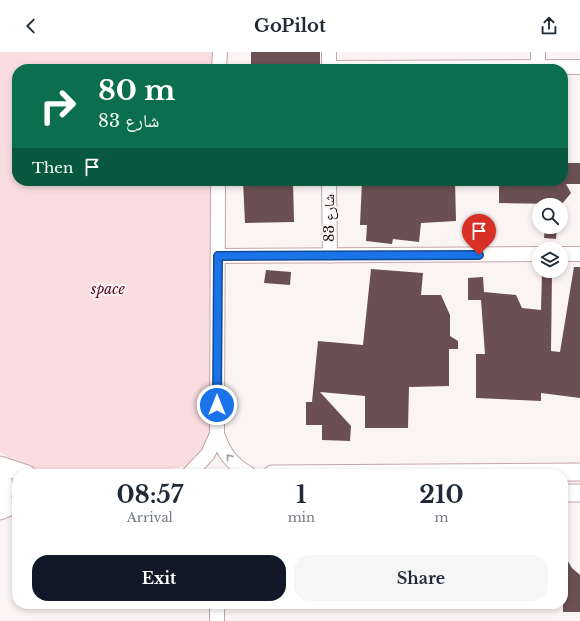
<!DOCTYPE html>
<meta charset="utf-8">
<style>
:root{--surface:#fff;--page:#f6f6f7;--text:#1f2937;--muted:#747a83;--accent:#111827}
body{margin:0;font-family:"Libre Baskerville","Noto Naskh Arabic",serif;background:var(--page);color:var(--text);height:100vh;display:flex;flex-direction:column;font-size:15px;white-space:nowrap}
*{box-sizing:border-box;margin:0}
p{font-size:13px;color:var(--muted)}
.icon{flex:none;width:22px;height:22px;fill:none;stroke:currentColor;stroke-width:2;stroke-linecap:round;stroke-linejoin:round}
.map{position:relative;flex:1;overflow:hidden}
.side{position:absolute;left:12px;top:417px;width:556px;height:140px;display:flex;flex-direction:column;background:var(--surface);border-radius:16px;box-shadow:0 2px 6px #0003}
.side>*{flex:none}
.top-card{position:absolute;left:12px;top:12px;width:556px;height:122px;border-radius:16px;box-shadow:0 2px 6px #0003;background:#0b6e4f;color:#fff;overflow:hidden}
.tools{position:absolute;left:532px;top:146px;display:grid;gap:8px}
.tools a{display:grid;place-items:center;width:36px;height:36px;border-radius:50%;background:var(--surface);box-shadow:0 2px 6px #0003;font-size:20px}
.pin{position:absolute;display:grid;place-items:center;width:34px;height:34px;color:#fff;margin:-41px -17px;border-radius:50% 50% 50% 0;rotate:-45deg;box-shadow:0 0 4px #0007}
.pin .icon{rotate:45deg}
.me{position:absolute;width:44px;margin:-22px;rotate:0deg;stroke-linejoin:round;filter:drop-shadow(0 0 3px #0008)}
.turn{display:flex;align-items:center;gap:14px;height:84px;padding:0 20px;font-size:18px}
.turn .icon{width:52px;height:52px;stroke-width:2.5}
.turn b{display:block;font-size:28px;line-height:34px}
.then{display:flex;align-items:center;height:38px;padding:0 20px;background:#0003;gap:8px;font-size:15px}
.eta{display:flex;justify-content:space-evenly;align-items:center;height:68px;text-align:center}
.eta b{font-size:24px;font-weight:800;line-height:28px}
.action{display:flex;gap:8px;margin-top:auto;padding:8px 20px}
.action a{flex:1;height:46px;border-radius:16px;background:var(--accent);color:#fff;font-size:16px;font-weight:800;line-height:46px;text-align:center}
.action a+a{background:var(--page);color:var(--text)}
header{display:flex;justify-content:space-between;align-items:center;height:52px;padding:0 20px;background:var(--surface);font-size:18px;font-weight:800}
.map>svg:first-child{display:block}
</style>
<header><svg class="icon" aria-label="back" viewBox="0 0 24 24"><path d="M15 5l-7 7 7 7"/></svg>GoPilot<svg class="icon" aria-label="share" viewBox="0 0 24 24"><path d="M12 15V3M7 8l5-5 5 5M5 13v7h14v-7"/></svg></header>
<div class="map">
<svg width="580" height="569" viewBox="0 0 580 569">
<rect width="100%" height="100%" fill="#fbf4f5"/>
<path fill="#f9dde1" d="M 0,0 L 215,0 L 216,17 L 17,17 L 17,129 L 216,129 L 216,216 L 209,383 C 205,394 200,404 191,412 C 179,422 52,421 32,418 C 21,415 10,407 0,400 Z"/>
<path fill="#6a4f53" d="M 251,0 L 320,0 L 320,17 L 251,17 Z
M 563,111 L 580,111 L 580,132 L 566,132 L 571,141 L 562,152 L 499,151 L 499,129 L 563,129 Z
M 243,129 L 293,129 L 294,170 L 245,171 Z
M 362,129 L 455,129 L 456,169 L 421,171 L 419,190 L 393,187 L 392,192 L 366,189 L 367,173 L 360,173 Z
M 545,175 L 557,175 L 556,187 L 544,186 Z
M 574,215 L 580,215 L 580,346 L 541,341 L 541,349 L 476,346 L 476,302 L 485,302 L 481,248 L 468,248 L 468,226 L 483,225 L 484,240 L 516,243 L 522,256 L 541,258 L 542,220 L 552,220 L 551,299 L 560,300 Z
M 371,217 L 423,221 L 421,243 L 441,243 L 450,263 L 450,284 L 458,289 L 458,297 L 449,297 L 449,334 L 409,335 L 408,376 L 365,376 L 365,344 L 320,340 L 351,374 L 350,389 L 322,388 L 322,373 L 306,373 L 306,350 L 312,350 L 318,289 L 363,293 Z
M 266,218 L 291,220 L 290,233 L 264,231 Z
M 563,501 L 572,516 L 580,523 L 580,560 L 563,560 Z"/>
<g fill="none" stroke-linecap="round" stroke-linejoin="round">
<defs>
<path id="minor" d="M 329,0 L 329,17
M 538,0 L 538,15
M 329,16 L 580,15
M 219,17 L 220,0
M 218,129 L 217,382 C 224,402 231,411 249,422
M 329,129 L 330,204
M 561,202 L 580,202
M 218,204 L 539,202
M 189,422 L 208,402 L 217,382
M 217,552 L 217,569"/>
<path id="tertiary" d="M 0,413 L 27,422
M 0,420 C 5,429 5,444 0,453
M 272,422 L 580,420
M 563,441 L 580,441
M 0,459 L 17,452"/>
</defs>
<use href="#minor" stroke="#c4a5a9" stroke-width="16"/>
<use href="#tertiary" stroke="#c4a5a9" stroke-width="19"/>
<use href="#minor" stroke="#fff" stroke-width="14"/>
<use href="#tertiary" stroke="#fff" stroke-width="17"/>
</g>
<defs><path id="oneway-chevron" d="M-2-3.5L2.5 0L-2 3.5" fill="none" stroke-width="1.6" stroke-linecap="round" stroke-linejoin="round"/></defs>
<use stroke="#a39fa0" href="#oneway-chevron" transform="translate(229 405) rotate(-129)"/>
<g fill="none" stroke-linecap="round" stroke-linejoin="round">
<defs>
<path id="route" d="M 217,353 L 218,204 L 479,203"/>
</defs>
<use href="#route" stroke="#114b97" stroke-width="10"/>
<use href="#route" stroke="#1a73e8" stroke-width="7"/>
</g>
<g text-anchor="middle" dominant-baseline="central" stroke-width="4" stroke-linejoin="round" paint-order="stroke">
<g font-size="14" fill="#1a0f11" stroke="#fbf4f5">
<text transform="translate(329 166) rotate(-90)">شارع 83</text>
</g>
<g font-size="14" font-style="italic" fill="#590422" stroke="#fbf4f5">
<text x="108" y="237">space</text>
</g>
</g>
</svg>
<div class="tools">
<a><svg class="icon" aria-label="search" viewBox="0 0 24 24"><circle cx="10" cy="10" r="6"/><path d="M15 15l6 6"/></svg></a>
<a><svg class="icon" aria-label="layers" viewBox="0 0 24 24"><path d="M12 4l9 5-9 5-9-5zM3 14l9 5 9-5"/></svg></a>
</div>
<div class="pin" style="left:479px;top:203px;background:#d93025"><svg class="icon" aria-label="arrive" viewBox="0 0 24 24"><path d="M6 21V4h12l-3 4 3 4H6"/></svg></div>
<svg class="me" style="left:217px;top:353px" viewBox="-20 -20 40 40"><circle r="17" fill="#1a73e8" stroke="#fff" stroke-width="3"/><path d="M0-11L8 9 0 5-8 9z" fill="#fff"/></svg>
<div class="top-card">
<div class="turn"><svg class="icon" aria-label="right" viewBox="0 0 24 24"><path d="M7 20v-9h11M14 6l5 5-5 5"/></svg><div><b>80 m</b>شارع 83</div></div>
<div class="then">Then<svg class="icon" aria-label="arrive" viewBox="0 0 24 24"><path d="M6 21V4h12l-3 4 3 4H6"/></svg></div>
</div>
<section class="side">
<div class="eta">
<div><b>08:57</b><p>Arrival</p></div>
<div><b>1</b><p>min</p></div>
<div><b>210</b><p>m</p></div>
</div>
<div class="action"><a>Exit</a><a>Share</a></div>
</section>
</div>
